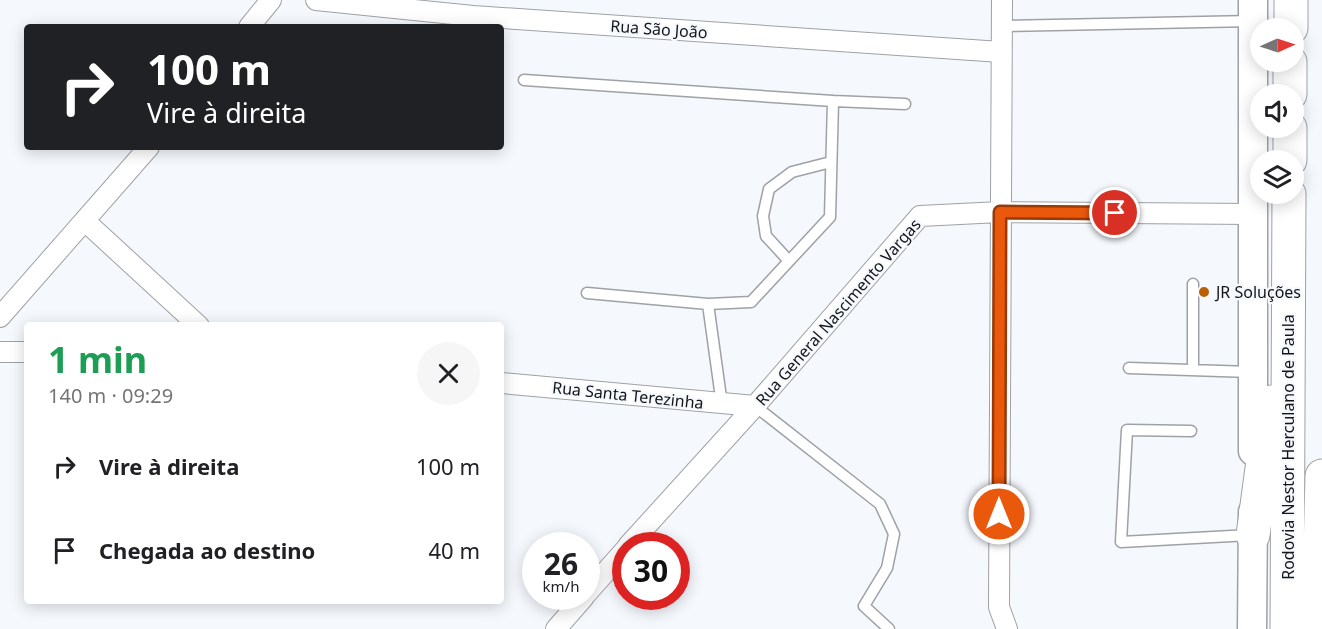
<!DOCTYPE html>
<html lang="pt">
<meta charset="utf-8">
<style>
:root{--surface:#fff;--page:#f6f6f6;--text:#202124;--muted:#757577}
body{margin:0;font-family:"Noto Sans",sans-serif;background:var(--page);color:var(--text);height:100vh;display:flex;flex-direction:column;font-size:22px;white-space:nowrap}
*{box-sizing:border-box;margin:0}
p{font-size:20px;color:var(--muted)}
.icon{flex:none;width:33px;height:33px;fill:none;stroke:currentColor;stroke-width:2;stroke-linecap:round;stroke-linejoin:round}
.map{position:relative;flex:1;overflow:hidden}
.drawer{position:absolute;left:24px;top:322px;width:480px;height:282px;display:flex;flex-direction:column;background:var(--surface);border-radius:6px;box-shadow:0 3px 15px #0003}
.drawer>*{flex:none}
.guide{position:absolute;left:24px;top:24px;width:480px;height:126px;border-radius:6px;box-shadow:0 3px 15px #0003;background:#202124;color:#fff;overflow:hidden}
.needle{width:39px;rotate:87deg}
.fabs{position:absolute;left:1250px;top:18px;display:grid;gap:12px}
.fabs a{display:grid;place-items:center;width:54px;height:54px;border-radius:50%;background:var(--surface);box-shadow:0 3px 15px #0003;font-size:30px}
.speed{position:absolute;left:522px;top:532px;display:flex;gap:12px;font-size:30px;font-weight:700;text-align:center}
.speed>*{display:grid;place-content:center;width:78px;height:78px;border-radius:50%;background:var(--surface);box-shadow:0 3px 15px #0003;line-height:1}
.speed small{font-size:15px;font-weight:400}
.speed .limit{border:9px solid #d22;background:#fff;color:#111}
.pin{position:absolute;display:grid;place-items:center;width:51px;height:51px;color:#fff;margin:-26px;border:3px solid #fff;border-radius:50%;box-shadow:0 2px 6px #0007}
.me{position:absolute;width:66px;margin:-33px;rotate:0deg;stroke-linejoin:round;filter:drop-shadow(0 0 4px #0008)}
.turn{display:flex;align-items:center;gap:21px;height:126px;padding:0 24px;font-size:27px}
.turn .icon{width:78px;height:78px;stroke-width:2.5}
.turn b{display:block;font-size:42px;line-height:51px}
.round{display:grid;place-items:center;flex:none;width:63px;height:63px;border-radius:32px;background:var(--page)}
.overview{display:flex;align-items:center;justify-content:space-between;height:102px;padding:0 24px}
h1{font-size:36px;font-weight:700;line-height:45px;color:#1e9e55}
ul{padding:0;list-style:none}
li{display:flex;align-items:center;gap:18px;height:84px;padding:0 24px}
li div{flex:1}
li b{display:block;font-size:22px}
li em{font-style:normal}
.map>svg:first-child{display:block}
</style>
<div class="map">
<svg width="1322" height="629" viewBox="0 0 1322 629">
<rect width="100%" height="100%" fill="#f5f8fd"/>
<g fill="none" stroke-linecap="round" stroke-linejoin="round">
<defs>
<path id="service" d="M 1002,26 L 1253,21
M 524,80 L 833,101 L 830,217 L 751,302 L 708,304
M 833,101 L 905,104
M 789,261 L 766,236 L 763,216 L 769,189 L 792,172 L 831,162
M 587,293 L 708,304 L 722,405
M 1129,368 L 1251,372
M 1193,370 L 1193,284
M 755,406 L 880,504 L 894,534 L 887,568 L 864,606 L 889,629
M 1191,431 L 1127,430 L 1121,542 L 1250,535"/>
<path id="minor" d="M 316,0 L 473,16 L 1001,52
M 1002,0 L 999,607 L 1007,629
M 249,27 L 271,0
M 86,222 L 199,326
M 0,317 L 149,147
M 0,352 L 27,352
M 501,383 L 755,406
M 628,546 L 755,406 L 920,216 L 1000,212 L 1254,214
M 586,594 L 626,549
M 556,629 L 584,597"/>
<path id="secondary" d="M 1253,451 L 1253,0
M 1252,629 L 1253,512"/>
<path id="trunk" d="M 1291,28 L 1291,0
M 1290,94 L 1290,62
M 1290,160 L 1290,128
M 1253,535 L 1271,402
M 1287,629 L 1289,194
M 1318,629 L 1322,476"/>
</defs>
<use href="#service" stroke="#9ea1a5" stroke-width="13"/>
<use href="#minor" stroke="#9ea1a5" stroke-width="22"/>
<use href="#secondary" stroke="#9ea1a5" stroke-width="31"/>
<use href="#trunk" stroke="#9ea1a5" stroke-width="35"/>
<use href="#service" stroke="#fff" stroke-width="10"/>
<use href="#minor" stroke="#fff" stroke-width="20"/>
<use href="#secondary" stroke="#fff" stroke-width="28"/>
<use href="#trunk" stroke="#fff" stroke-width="33"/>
</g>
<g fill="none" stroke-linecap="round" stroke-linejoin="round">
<defs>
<path id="route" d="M 999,514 L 1000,212 L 1115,213"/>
</defs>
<use href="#route" stroke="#983908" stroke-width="15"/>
<use href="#route" stroke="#ea580c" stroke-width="10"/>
</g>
<circle fill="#ba5f03" stroke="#f5f8fd" stroke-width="2" cx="1204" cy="292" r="6"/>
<g text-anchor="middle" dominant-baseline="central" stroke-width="4.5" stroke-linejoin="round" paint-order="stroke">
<g font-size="16" fill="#141517" stroke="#f5f8fd">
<text transform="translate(659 29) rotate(4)">Rua São João</text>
<text transform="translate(838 312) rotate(-49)">Rua General Nascimento Vargas</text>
<text transform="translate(628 395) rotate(6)">Rua Santa Terezinha</text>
<text transform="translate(1288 447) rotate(-90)">Rodovia Nestor Herculano de Paula</text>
</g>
<g font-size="16" fill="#141517" stroke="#f5f8fd" text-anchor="start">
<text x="1216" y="292">JR Soluções</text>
</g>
</g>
</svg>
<div class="fabs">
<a><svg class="needle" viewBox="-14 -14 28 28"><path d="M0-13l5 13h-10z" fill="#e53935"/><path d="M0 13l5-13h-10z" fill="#757577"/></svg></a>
<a><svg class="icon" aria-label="sound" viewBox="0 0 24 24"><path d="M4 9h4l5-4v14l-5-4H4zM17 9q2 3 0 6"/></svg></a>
<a><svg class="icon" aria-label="layers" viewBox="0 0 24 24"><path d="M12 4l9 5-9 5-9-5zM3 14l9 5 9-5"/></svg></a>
</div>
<div class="speed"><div>26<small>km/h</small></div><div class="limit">30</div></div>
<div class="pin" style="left:1115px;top:213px;background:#d93025"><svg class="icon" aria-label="arrive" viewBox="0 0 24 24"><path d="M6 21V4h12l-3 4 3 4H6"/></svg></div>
<svg class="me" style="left:999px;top:514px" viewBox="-20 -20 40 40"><circle r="17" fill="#ea580c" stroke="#fff" stroke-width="3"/><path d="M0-11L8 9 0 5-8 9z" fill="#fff"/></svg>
<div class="guide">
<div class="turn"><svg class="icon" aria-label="right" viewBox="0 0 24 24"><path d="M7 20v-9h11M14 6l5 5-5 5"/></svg><div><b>100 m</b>Vire à direita</div></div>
</div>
<section class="drawer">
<div class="overview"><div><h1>1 min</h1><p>140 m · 09:29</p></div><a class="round"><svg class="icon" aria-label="close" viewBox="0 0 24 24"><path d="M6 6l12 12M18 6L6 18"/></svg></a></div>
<ul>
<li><svg class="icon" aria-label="right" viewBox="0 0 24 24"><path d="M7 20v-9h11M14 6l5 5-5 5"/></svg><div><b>Vire à direita</b></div><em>100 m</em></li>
<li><svg class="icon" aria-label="arrive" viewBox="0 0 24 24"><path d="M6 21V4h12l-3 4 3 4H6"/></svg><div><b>Chegada ao destino</b></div><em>40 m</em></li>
</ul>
</section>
</div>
